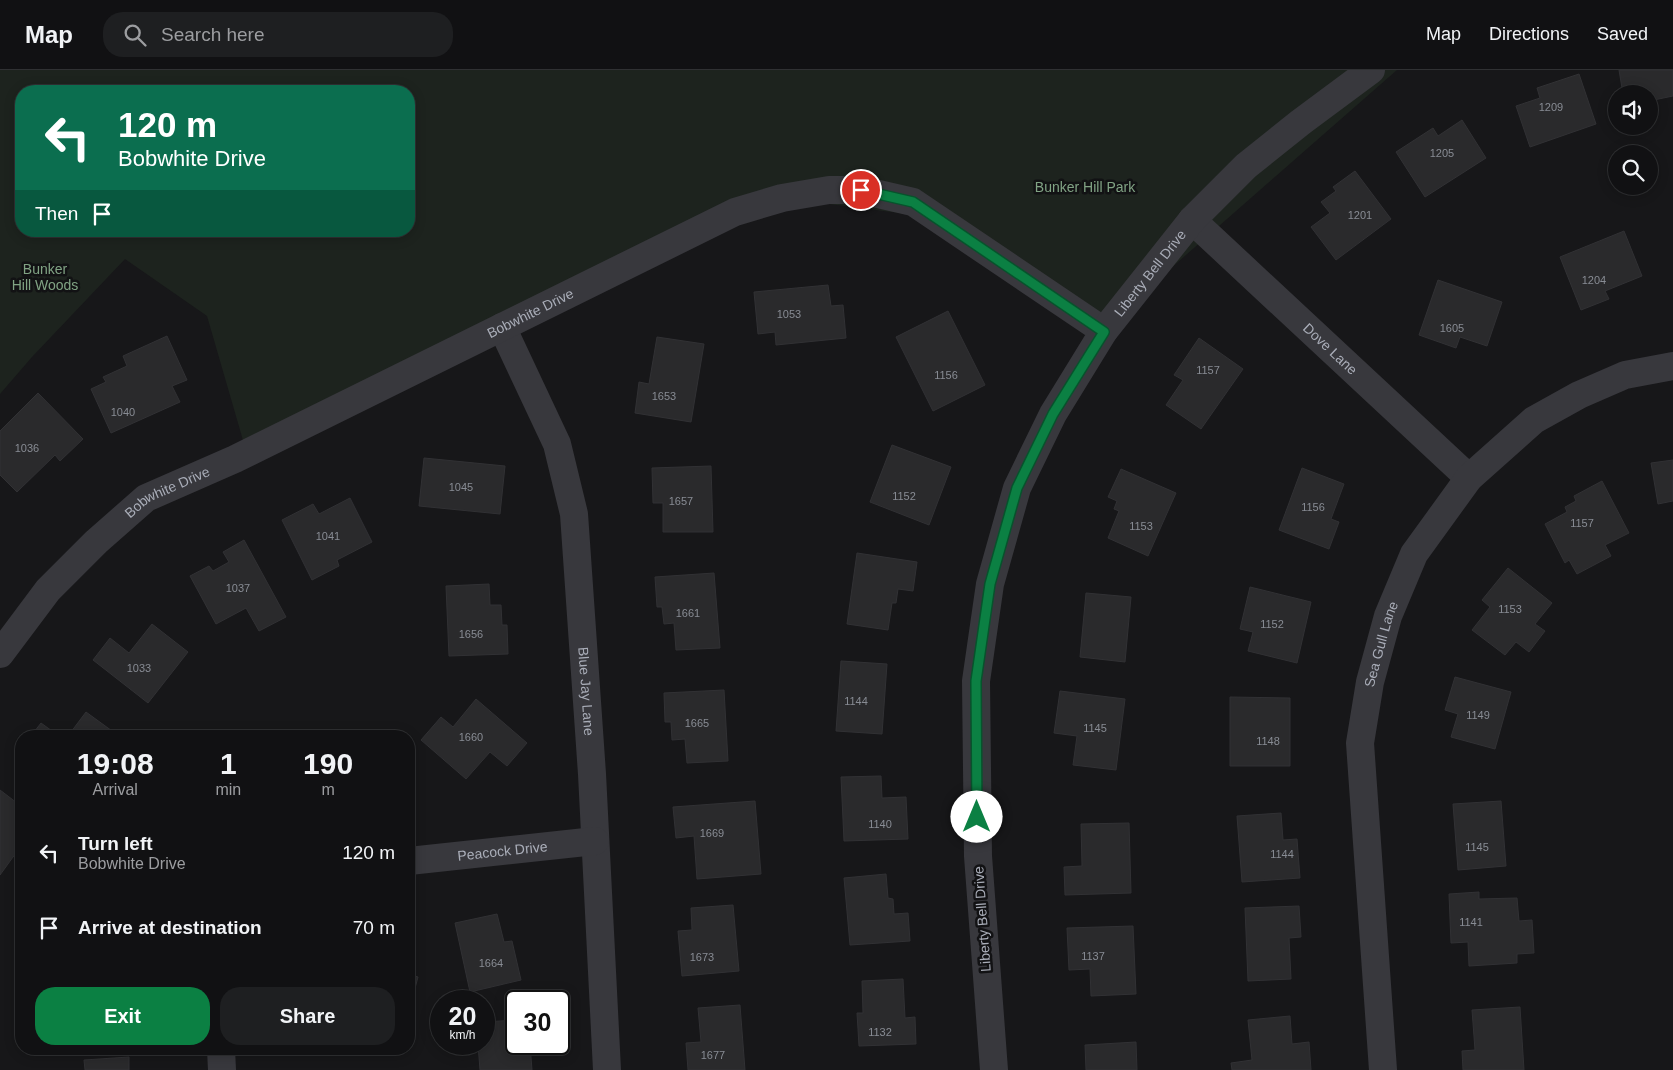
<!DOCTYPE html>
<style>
:root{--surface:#111113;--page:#1e1f21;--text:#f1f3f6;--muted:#9c9da0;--line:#303133;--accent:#0b8043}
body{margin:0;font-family:Arial,sans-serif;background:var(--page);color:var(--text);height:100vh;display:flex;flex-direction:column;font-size:19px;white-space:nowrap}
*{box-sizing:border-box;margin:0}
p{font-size:16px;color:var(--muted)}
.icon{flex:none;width:28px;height:28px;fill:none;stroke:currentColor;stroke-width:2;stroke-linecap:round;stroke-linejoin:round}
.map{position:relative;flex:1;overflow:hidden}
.details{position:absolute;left:15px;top:660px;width:400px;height:325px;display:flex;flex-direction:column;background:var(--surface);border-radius:20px;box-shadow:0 2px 12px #0003,0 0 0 1px var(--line)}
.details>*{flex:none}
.top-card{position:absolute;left:15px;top:15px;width:400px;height:152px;border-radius:20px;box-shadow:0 2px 12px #0003,0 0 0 1px var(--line);background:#0b6e4f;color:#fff;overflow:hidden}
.tools{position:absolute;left:1608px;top:15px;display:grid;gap:10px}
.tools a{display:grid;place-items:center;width:50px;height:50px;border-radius:50%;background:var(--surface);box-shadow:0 2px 12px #0003,0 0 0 1px var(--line);font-size:25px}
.speed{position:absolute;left:430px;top:920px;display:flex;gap:10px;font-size:25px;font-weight:700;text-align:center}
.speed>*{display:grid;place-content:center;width:65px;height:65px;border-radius:50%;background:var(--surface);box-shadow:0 2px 12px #0003,0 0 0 1px var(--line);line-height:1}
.speed small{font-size:12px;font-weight:400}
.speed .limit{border:2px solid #111;border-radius:8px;background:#fff;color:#111}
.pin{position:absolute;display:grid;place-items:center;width:42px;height:42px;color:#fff;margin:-21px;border:2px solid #fff;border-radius:50%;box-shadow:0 1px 5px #0007}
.me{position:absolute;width:55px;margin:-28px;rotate:0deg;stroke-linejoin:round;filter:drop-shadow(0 0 4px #0008)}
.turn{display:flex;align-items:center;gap:18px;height:105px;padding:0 20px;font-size:22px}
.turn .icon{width:65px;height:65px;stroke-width:2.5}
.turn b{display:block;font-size:35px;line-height:42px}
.then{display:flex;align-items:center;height:48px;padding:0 20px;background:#0003;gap:10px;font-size:19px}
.eta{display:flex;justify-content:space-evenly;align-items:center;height:85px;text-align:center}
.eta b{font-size:30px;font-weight:700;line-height:35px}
.action{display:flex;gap:10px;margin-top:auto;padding:10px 20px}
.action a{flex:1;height:58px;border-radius:20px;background:var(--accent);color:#fff;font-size:20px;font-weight:700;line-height:58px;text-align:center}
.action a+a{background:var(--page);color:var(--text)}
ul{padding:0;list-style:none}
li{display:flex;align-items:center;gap:15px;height:75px;padding:0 20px}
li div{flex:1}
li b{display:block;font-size:19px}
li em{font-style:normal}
header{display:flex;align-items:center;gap:30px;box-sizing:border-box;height:70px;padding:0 25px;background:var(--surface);border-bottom:1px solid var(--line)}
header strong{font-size:24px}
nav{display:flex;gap:28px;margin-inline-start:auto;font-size:18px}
.search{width:350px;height:45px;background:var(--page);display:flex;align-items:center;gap:12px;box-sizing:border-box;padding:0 18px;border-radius:20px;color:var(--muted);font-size:19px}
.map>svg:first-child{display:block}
</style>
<header>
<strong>Map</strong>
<div class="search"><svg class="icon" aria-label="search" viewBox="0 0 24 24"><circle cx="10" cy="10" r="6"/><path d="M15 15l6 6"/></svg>Search here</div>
<nav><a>Map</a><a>Directions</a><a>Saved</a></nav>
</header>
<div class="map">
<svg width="1673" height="1000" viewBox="0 0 1673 1000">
<rect width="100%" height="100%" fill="#171719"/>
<path fill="#1d231e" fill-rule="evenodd" d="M 0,0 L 1397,0 L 1097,263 L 907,144 L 782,128 L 249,391 L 207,246 L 125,189 L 32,287 L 0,324 ZM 21,21 L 409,21 L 409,161 L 21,161 Z"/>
<path fill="#2a2a2c" stroke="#313134" d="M 1619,0 L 1673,0 L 1673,26 L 1649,31 L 1649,24 L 1623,24 Z
M 1579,4 L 1596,54 L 1530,77 L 1516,36 L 1540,28 L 1537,18 Z
M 1462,50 L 1486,88 L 1425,127 L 1396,82 L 1433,58 L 1438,66 Z
M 1355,101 L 1391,149 L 1336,190 L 1311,157 L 1330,143 L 1321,132 L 1336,121 L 1333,117 Z
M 1624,161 L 1642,206 L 1605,221 L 1609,229 L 1581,240 L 1560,187 Z
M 1438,210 L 1502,232 L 1487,276 L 1460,267 L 1456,278 L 1419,265 Z
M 828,215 L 831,236 L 843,235 L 846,268 L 776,275 L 775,262 L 758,264 L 754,222 Z
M 948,241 L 985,315 L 933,341 L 896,267 Z
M 167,266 L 187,310 L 172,316 L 180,332 L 111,363 L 91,319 L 106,312 L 103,307 L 127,296 L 123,286 Z
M 657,267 L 704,274 L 691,352 L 635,343 L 639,312 L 649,314 Z
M 1199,268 L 1243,299 L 1201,359 L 1166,335 L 1183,310 L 1174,305 Z
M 38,323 L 83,369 L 60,391 L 55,385 L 17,422 L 0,405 L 0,361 Z
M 892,375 L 951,397 L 929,455 L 870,432 Z
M 424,388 L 505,396 L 500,444 L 419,436 Z
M 1673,390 L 1673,431 L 1658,434 L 1651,393 Z
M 711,396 L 713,462 L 663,462 L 663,433 L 653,433 L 652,398 Z
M 1302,398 L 1344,414 L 1331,449 L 1339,452 L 1329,479 L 1279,460 Z
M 1121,399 L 1176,423 L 1148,486 L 1108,468 L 1119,441 L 1114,439 L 1117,431 L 1108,427 Z
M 1602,411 L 1629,463 L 1605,475 L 1611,486 L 1577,504 L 1569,490 L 1565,493 L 1545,454 L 1567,442 L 1565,437 L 1576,431 L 1574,426 Z
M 350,428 L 372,472 L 337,490 L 339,496 L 312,510 L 282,450 L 313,434 L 319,444 Z
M 244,470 L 286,547 L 259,561 L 246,538 L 216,554 L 190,506 L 209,496 L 213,501 L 229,492 L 223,482 Z
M 857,483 L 917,492 L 913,521 L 898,519 L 896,533 L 892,533 L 888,560 L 847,554 Z
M 1508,498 L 1552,533 L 1535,554 L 1545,561 L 1529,582 L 1516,572 L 1505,585 L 1472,560 L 1490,537 L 1482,530 Z
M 714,503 L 720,578 L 676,580 L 674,553 L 664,554 L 662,537 L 657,537 L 655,507 Z
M 489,514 L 490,535 L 501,535 L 502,555 L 507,555 L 508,584 L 449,586 L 446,516 Z
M 1250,517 L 1311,532 L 1297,593 L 1248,581 L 1253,562 L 1240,559 Z
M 1086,523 L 1131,527 L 1125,592 L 1080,587 Z
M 152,554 L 188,582 L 148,633 L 93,590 L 110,568 L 129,583 Z
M 841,591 L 887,594 L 882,664 L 836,661 Z
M 1455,607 L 1511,622 L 1495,679 L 1451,667 L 1458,644 L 1445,640 Z
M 724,620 L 728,691 L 687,693 L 685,669 L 672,670 L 671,652 L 665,652 L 664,623 Z
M 1060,621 L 1125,629 L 1116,700 L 1073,695 L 1077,666 L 1054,663 Z
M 1230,627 L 1290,628 L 1290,696 L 1230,696 Z
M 476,629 L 527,673 L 507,696 L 490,682 L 466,709 L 421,670 L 441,647 L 453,657 Z
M 86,642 L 119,666 L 68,666 Z
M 41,653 L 59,666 L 31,666 Z
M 881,706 L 882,728 L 906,727 L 908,769 L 844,771 L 841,707 Z
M 0,720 L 21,736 L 21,776 L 0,805 Z
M 755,731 L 761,804 L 697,809 L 694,766 L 676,768 L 673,737 Z
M 1501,731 L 1506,796 L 1458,800 L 1453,734 Z
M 1281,743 L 1283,770 L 1297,769 L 1300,808 L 1242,812 L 1237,746 Z
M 1129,753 L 1131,823 L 1065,825 L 1064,797 L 1082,796 L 1081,754 Z
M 886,804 L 888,828 L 893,829 L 894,844 L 908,843 L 910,871 L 850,875 L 844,808 Z
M 1479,822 L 1479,829 L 1517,828 L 1519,851 L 1532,850 L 1534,883 L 1517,884 L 1517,893 L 1469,896 L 1468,872 L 1451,873 L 1449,824 Z
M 733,835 L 739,901 L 682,906 L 678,861 L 692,860 L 691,838 Z
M 1299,836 L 1301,867 L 1289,868 L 1291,909 L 1248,911 L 1245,838 Z
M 497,844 L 504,872 L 512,871 L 521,910 L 470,922 L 455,853 Z
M 1133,856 L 1136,924 L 1091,926 L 1090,899 L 1069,900 L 1067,858 Z
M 409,904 L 418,907 L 409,941 Z
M 903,909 L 905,948 L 915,947 L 916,974 L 859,976 L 857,943 L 863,943 L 862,911 Z
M 740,935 L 745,1000 L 688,1000 L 686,973 L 701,972 L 698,938 Z
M 1520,937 L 1524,1000 L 1463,1000 L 1462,981 L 1475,980 L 1472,940 Z
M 1290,946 L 1292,974 L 1309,972 L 1311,1000 L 1232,1000 L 1231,993 L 1252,990 L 1248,950 Z
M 516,950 L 516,974 L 530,974 L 532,1000 L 480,1000 L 478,974 L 484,974 L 484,952 Z
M 1136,972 L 1137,1000 L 1086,1000 L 1085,975 Z
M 380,979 L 399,979 L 397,983 Z
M 129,987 L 129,1000 L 85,1000 L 84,990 Z"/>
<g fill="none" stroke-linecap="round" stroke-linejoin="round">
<g stroke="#38383d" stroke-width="28">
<path id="s1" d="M 1192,150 L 1469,408"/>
<path id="s2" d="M 502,257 L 557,374 L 574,444 L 592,704 L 607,1000"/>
<path id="s3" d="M 0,584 L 48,520 L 96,472 L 146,428 L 235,389 L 735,142 L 782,128 L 829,120 L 861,120 L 913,132 L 1104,261"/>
<path id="s4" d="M 409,791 L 595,771"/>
<path d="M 221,979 L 222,1000"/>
<path id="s5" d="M 994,1000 L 978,786 L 976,611 L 990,514 L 1017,418 L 1053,344 L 1104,261 L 1192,150 L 1246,96 L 1301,52 L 1371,0"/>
<path id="s6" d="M 1383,1000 L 1360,673 L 1370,612 L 1388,546 L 1414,484 L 1469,408 L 1534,350 L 1579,325 L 1625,305 L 1673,296"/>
</g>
</g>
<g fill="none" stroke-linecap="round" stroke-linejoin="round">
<defs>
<path id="route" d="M 861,120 L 913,132 L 1104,262 L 1053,344 L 1017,418 L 990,514 L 976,611 L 977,747"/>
</defs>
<use href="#route" stroke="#07532c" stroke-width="12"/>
<use href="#route" stroke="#0b8043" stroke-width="9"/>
</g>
<g text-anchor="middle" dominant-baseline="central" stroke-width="5" stroke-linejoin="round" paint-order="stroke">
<g font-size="11" fill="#888c94">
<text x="1551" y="37">1209</text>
<text x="1442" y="83">1205</text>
<text x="1360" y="145">1201</text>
<text x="1594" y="210">1204</text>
<text x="789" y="244">1053</text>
<text x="1452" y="258">1605</text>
<text x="1208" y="300">1157</text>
<text x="946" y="305">1156</text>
<text x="664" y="326">1653</text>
<text x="123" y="342">1040</text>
<text x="27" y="378">1036</text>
<text x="461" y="417">1045</text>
<text x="904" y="426">1152</text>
<text x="681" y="431">1657</text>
<text x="1313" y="437">1156</text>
<text x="1582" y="453">1157</text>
<text x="1141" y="456">1153</text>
<text x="328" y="466">1041</text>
<text x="238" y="518">1037</text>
<text x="1510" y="539">1153</text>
<text x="688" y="543">1661</text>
<text x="1272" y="554">1152</text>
<text x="471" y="564">1656</text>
<text x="139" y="598">1033</text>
<text x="856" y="631">1144</text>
<text x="1478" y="645">1149</text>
<text x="697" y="653">1665</text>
<text x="1095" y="658">1145</text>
<text x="471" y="667">1660</text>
<text x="1268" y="671">1148</text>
<text x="880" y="754">1140</text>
<text x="712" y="763">1669</text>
<text x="1477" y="777">1145</text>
<text x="1282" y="784">1144</text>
<text x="1471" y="852">1141</text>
<text x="1093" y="886">1137</text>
<text x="702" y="887">1673</text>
<text x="491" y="893">1664</text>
<text x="880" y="962">1132</text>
<text x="713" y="985">1677</text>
</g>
<g font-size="14" fill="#81a384" stroke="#121214">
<text x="1085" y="117">Bunker Hill Park</text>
<text x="45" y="199">Bunker<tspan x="45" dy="16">Hill Woods</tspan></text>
</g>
<g font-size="14" fill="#a9adb8" stroke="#121214">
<text stroke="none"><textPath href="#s5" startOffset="841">Liberty Bell Drive</textPath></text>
<text stroke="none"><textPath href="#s3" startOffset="641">Bobwhite Drive</textPath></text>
<text stroke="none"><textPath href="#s1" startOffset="189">Dove Lane</textPath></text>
<text stroke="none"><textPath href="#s3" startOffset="236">Bobwhite Drive</textPath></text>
<text stroke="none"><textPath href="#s6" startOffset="429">Sea Gull Lane</textPath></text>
<text stroke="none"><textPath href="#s2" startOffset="379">Blue Jay Lane</textPath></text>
<text stroke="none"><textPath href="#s4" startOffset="94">Peacock Drive</textPath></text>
<text transform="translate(982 849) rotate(-94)">Liberty Bell Drive</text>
</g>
</g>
</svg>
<div class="tools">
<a><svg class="icon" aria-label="sound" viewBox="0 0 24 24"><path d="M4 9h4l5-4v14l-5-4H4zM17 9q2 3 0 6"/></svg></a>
<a><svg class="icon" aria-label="search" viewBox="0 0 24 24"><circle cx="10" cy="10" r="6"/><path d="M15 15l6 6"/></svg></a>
</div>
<div class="speed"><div>20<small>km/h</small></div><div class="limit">30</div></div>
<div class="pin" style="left:861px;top:120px;background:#d93025"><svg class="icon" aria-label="arrive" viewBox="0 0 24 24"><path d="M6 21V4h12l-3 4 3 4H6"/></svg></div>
<svg class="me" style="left:977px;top:747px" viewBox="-20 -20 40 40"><circle r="19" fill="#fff"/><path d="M0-13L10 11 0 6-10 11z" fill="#0b8043"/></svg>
<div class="top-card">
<div class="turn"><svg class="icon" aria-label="left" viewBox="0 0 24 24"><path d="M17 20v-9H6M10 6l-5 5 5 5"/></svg><div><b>120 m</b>Bobwhite Drive</div></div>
<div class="then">Then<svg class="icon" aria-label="arrive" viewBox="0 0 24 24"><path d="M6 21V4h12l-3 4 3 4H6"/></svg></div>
</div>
<section class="details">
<div class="eta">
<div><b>19:08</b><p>Arrival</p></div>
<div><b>1</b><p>min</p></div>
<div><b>190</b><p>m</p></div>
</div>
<ul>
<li><svg class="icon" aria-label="left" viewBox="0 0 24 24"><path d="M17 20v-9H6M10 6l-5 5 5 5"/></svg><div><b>Turn left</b><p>Bobwhite Drive</p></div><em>120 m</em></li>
<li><svg class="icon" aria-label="arrive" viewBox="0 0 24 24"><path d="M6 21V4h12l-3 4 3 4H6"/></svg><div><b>Arrive at destination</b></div><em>70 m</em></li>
</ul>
<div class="action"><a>Exit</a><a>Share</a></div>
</section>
</div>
